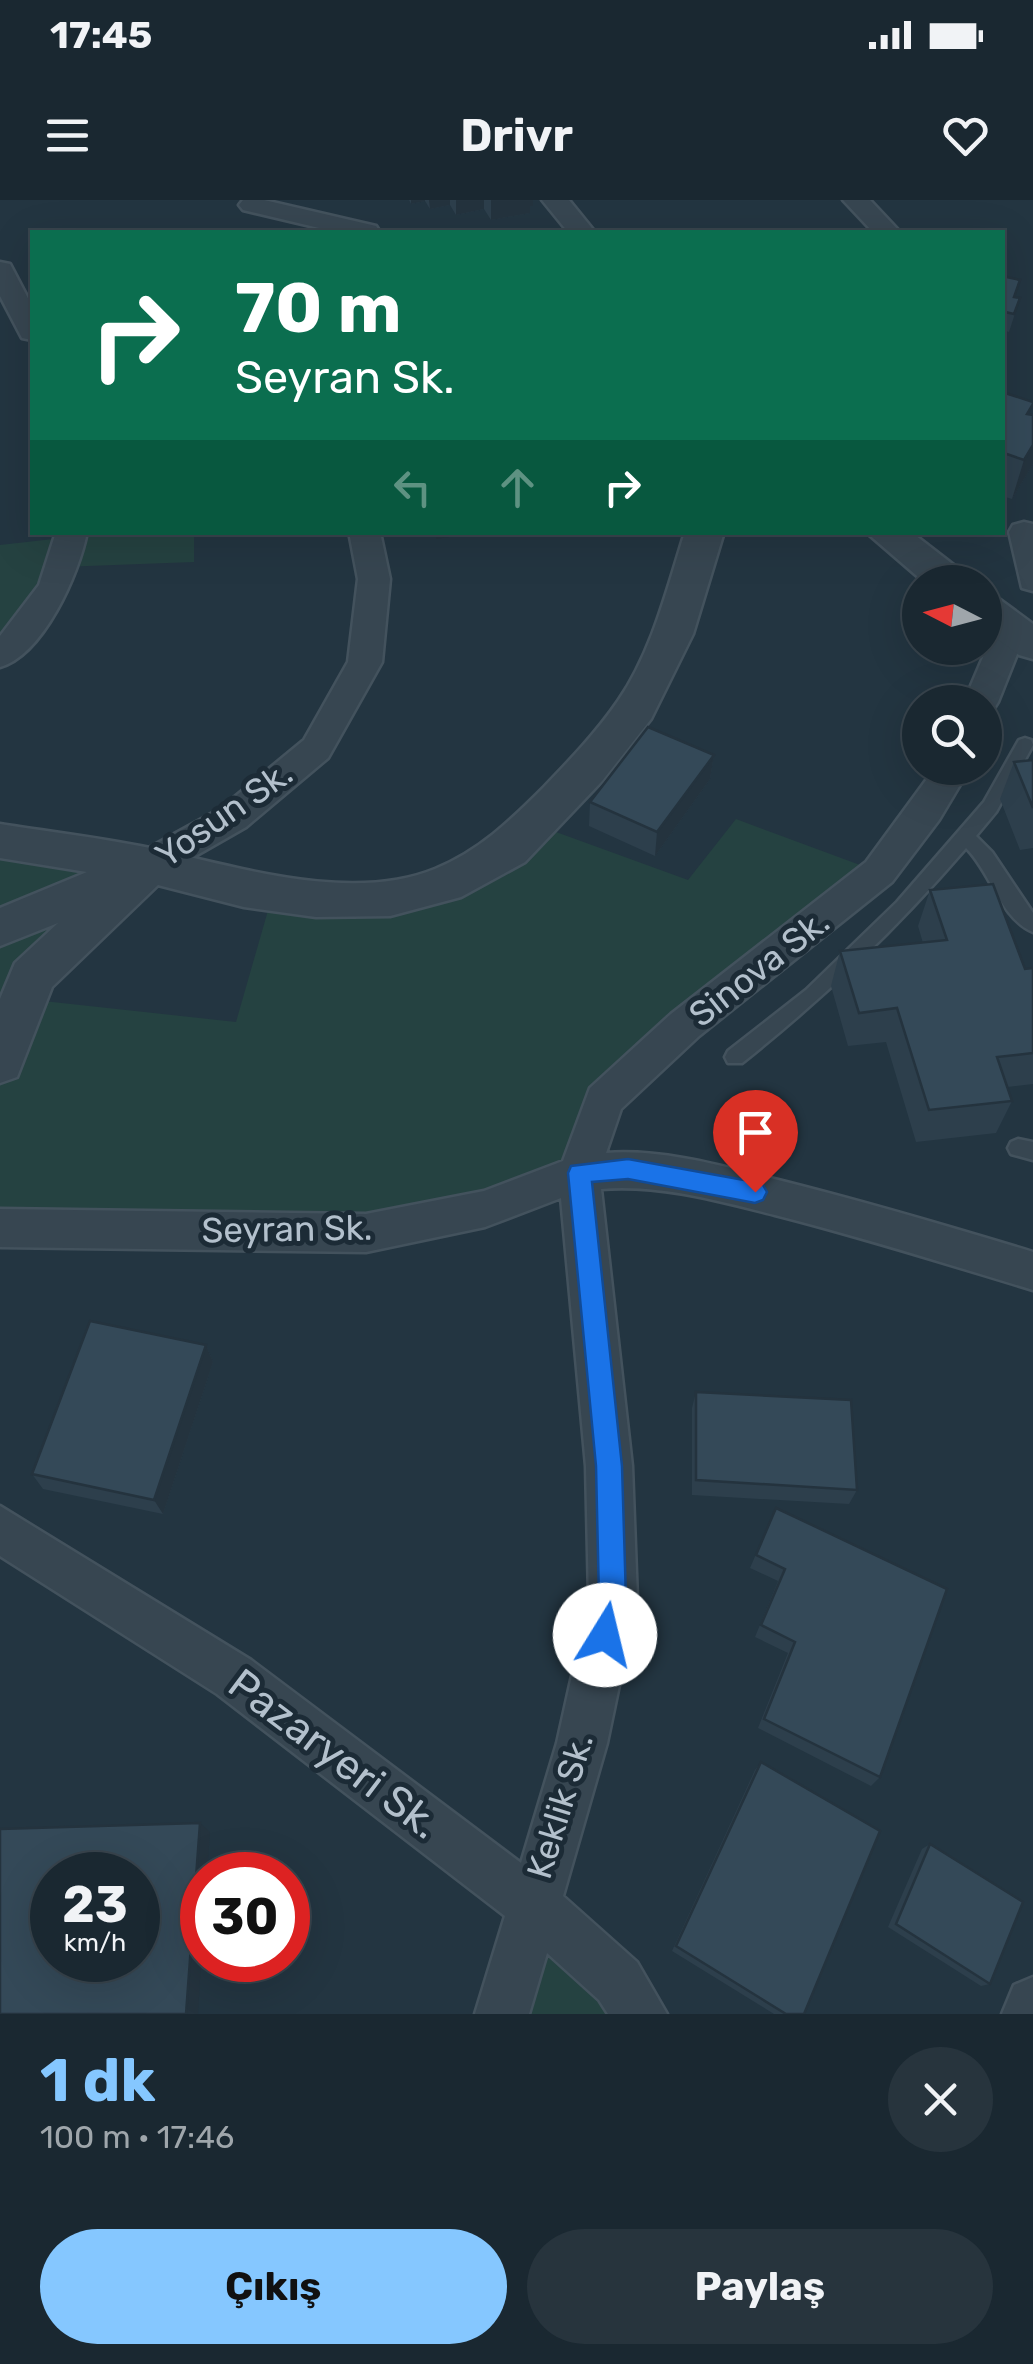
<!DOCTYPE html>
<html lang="tr">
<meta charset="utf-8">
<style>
:root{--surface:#1a2831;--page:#27343d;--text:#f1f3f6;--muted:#9fa6ab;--line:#38444d;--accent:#85c7ff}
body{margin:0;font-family:Rubik,sans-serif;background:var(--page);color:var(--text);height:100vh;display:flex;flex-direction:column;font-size:38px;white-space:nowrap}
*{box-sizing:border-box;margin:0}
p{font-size:32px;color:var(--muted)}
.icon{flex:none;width:55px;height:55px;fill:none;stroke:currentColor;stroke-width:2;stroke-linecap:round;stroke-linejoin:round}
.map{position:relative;height:1814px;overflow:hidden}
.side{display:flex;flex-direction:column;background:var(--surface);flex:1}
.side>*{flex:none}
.banner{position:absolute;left:30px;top:30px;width:975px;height:305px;border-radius:0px;box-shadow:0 10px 40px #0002,0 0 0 2px var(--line);background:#0b6e4f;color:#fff;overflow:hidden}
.needle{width:65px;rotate:276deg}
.tools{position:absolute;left:902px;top:365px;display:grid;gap:20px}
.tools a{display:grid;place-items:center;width:100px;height:100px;border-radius:50%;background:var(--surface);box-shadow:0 10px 40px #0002,0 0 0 2px var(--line);font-size:50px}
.speed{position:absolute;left:30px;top:1652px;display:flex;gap:20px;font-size:50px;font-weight:700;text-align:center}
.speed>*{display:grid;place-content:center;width:130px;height:130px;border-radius:50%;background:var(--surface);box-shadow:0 10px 40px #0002,0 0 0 2px var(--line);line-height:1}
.speed small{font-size:25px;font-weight:400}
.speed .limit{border:15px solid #d22;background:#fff;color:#111}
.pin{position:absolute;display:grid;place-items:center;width:85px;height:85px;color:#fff;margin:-102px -42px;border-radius:50% 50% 50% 0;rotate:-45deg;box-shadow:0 0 10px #0007}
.pin .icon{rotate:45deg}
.me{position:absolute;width:110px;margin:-55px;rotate:9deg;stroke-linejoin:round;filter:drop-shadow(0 0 8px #0008)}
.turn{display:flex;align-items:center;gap:35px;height:210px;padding:0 40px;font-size:45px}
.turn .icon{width:130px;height:130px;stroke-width:2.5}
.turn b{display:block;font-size:70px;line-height:85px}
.lanes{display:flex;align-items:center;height:95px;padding:0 40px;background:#0003;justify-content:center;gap:50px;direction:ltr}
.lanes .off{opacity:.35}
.round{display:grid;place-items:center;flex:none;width:105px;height:105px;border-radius:52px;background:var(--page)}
.overview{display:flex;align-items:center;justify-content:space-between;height:170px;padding:0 40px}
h1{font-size:60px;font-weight:700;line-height:75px;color:var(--accent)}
.action{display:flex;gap:20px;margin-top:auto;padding:20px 40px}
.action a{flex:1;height:115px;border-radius:60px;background:var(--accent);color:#111;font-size:40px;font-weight:700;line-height:115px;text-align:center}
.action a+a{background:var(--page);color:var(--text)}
.status{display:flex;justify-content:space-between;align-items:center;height:70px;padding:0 50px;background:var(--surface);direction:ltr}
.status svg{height:28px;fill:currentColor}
header{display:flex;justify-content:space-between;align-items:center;height:130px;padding:0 40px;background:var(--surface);font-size:45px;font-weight:700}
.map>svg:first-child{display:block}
</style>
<div class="status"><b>17:45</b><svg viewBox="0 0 49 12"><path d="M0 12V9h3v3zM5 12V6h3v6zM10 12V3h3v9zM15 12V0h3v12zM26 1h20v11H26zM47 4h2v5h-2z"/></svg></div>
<header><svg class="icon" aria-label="menu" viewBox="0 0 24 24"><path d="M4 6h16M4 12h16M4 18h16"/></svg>Drivr<svg class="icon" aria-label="heart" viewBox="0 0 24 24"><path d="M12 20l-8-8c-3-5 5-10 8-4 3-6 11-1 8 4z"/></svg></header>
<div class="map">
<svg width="1033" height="1814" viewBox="0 0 1033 1814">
<rect width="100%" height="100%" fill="#233541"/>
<path fill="#254241" d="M 72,333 L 194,333 L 194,362 L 62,367 L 0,456 L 0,345 L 71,337 Z
M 736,619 L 879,672 L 604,899 L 579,973 L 366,1033 L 0,1028 L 0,641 L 149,665 L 25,799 L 236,822 L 273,693 L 390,698 L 534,624 L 688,680 Z
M 531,1703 L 640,1814 L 502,1814 Z"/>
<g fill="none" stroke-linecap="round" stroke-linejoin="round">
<defs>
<path id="service" d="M 1025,538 L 1031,540 L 1033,545 L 996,612 L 976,636 L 992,652 L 1033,713 L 1033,732 C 1001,719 990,671 966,648 C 895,730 827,795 742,863 L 728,863 L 725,857 L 728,851 L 806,790 L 897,702 L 984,602 L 1019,540 Z
M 1018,939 L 1033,942 L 1033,960 L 1011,954 L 1008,948 L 1011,942 Z"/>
<path id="minor" d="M 243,0 L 264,0 L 376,26 L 380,32 L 336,32 L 243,10 L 239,5 Z
M 542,0 L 569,0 L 595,32 L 568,32 Z
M 843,0 L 870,0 L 900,32 L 873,32 Z
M 0,62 L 10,64 L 32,106 L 32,140 L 22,138 L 0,96 Z
M 1024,322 L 1033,324 L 1033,391 L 1022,388 L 1009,332 L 1013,325 Z
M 56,332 L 87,332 C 79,374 43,455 0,467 L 0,436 L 39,385 Z
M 349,332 L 380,332 L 390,379 L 382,462 L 328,558 L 246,627 L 162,675 L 149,679 L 136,675 L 131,665 L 136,655 L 220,609 L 304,540 L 348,462 L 358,379 Z
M 1011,418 L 1022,421 L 1027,429 L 998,502 L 993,510 L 985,513 L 985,502 L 964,502 L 995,429 L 1000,421 Z
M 935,568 L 970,568 L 939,620 L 892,682 L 699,836 L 621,909 L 606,953 C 658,949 715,964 766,977 C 856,999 944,1025 1033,1052 L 1033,1090 C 947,1064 862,1037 775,1015 C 719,1001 659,984 601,989 L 632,1266 L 637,1399 L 607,1543 L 563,1696 L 637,1762 L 667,1814 L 608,1814 L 599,1800 L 547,1753 L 529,1814 L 475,1814 L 505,1716 L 217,1494 L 0,1356 L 0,1306 L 251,1460 L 521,1663 L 557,1543 L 589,1399 L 586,1266 L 561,998 L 485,1027 L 366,1052 L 0,1047 L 0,1009 L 366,1014 L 484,991 L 563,961 L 590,888 L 671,814 L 866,662 Z
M 1033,1777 L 1033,1814 L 1002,1814 L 1014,1785 Z"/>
<path id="tertiary" d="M 685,332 L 724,332 L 693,434 L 651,519 L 602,581 L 525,662 L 461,697 L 390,716 L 316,717 L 244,707 L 158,685 L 52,787 L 17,877 L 0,883 L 0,799 L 15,763 L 58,723 L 0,746 L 0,708 L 87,672 L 0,658 L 0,624 C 50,632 101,638 150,648 C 235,666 350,704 435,669 C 479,651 510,621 543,588 C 569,561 596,533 618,501 C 652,452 667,389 685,332 Z
M 866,332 L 911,332 L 964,373 L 970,382 L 924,382 Z
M 985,395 L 999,399 L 1033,424 L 1033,459 L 1019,455 L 985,430 Z"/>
</defs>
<use href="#service" stroke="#43525d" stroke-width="5"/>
<use href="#minor" stroke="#43525d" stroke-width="5"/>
<use href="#tertiary" stroke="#43525d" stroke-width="5"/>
<use href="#service" fill="#374651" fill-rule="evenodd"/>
<use href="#minor" fill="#374651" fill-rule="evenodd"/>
<use href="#tertiary" fill="#374651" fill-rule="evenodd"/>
</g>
<path fill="#2d3f4c" d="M 409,0 L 533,0 L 533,6 L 530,6 L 530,13 L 491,20 L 484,9 L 456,15 L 450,5 L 430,9 L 425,1 L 411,4 Z
M 1002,76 L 1020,80 L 1015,97 L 1020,98 L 1009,132 L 1002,130 Z
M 1002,192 L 1031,215 L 1033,264 L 1012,299 L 1002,296 Z
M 714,555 L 710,579 L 655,656 L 589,626 L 590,602 Z
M 1033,560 L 1033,648 L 1020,650 L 1000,599 L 1014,562 Z
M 930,690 L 1025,769 L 1033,768 L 1033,884 L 1007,887 L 1012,901 L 996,933 L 916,942 L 886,842 L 848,846 L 831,786 L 840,751 L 923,743 L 918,726 Z
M 206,1145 L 213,1162 L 163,1314 L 43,1289 L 32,1274 Z
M 696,1192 L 857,1290 L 849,1304 L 692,1295 L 692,1208 Z
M 776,1308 L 880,1577 L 871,1586 L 758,1528 L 788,1453 L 755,1437 L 778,1381 L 750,1368 Z
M 761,1562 L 804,1814 L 774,1814 L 672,1751 L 755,1570 Z
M 930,1644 L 990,1784 L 981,1786 L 888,1727 L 922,1649 Z"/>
<path fill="#24333e" d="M 411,0 L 425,0 L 425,1 L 411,4 Z
M 429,0 L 450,0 L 450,5 L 430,9 Z
M 456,0 L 484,0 L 484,9 L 456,15 Z
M 491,0 L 533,0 L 533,6 L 530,6 L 530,13 L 491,20 Z
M 1033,245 L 1033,264 L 1012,299 L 1024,260 Z
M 436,332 L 479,332 L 436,339 Z
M 714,555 L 710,579 L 655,656 L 657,632 Z
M 206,1145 L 213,1162 L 163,1314 L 154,1300 Z
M 200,1623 L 210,1632 L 207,1675 L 202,1675 L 202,1746 L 198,1814 L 186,1814 Z"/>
<path fill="#344958" stroke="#24333e" stroke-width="2.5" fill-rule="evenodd" d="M 1002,76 L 1020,80 L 1014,97 L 1020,98 L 1014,114 L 1005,112 L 1002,117 Z
M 1002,192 L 1033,202 L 1033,204 L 1027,214 L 1033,215 L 1033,245 L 1024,260 L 1004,253 L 1002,256 Z
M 648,527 L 714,555 L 657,632 L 590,602 Z
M 1033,560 L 1033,608 L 1014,562 Z
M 993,684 L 1025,769 L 1033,768 L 1033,853 L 997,857 L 1012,901 L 929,910 L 897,808 L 859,813 L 840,751 L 947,740 L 930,690 Z
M 90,1121 L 206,1145 L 154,1300 L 32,1274 Z
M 696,1192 L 851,1200 L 857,1290 L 696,1280 Z
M 776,1308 L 947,1389 L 880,1577 L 764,1519 L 795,1442 L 761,1425 L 785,1369 L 756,1355 Z
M 761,1562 L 880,1631 L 804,1814 L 786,1814 L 676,1746 Z
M 200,1623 L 186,1814 L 0,1814 L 0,1629 ZM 52,1675 L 138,1675 L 138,1760 L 52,1760 Z
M 930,1644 L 1023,1702 L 990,1784 L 896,1724 Z"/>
<path fill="#1a73e8" stroke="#114b97" stroke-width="2.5" d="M 628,959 L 755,982 L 763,985 L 767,992 L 763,1000 L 755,1003 L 628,979 L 592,982 L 622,1266 L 626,1399 L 614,1445 L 605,1449 L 595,1445 L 591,1435 L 599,1399 L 596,1266 L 568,973 L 571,966 Z"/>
<g text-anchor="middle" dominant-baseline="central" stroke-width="10" stroke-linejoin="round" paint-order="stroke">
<g font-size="35" fill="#b3c0cc" stroke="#1c2b36">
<text transform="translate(224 614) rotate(-35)">Yosun Sk.</text>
<text transform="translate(759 768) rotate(-38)">Sinova Sk.</text>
<text transform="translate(287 1029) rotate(-1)">Seyran Sk.</text>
<text transform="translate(560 1606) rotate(-73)">Keklik Sk.</text>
</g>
<g font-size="42" fill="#b3c0cc" stroke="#1c2b36">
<text transform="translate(334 1554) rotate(37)">Pazaryeri Sk.</text>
</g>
</g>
</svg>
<div class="tools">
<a><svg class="needle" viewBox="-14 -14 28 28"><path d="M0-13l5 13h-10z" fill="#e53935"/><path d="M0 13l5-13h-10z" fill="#9fa6ab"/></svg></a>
<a><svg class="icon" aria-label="search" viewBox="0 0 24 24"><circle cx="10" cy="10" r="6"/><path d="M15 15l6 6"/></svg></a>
</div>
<div class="speed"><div>23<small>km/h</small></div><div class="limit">30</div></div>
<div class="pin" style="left:755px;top:992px;background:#d93025"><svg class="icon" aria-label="arrive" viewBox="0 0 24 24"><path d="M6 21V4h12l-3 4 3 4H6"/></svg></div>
<svg class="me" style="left:605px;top:1435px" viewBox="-20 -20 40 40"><circle r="19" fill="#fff"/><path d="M0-13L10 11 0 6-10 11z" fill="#1a73e8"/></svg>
<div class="banner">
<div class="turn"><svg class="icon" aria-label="right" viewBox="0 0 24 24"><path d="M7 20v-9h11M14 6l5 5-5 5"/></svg><div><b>70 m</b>Seyran Sk.</div></div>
<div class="lanes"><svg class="icon off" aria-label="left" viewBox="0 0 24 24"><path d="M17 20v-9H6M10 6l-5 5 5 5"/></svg><svg class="icon off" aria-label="ahead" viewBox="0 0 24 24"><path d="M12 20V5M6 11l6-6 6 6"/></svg><svg class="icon" aria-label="right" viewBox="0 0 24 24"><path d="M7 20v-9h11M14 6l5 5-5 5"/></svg></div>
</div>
</div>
<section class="side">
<div class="overview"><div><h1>1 dk</h1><p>100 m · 17:46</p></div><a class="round"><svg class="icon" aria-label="close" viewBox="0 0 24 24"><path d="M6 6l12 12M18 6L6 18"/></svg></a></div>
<div class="action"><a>Çıkış</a><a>Paylaş</a></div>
</section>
